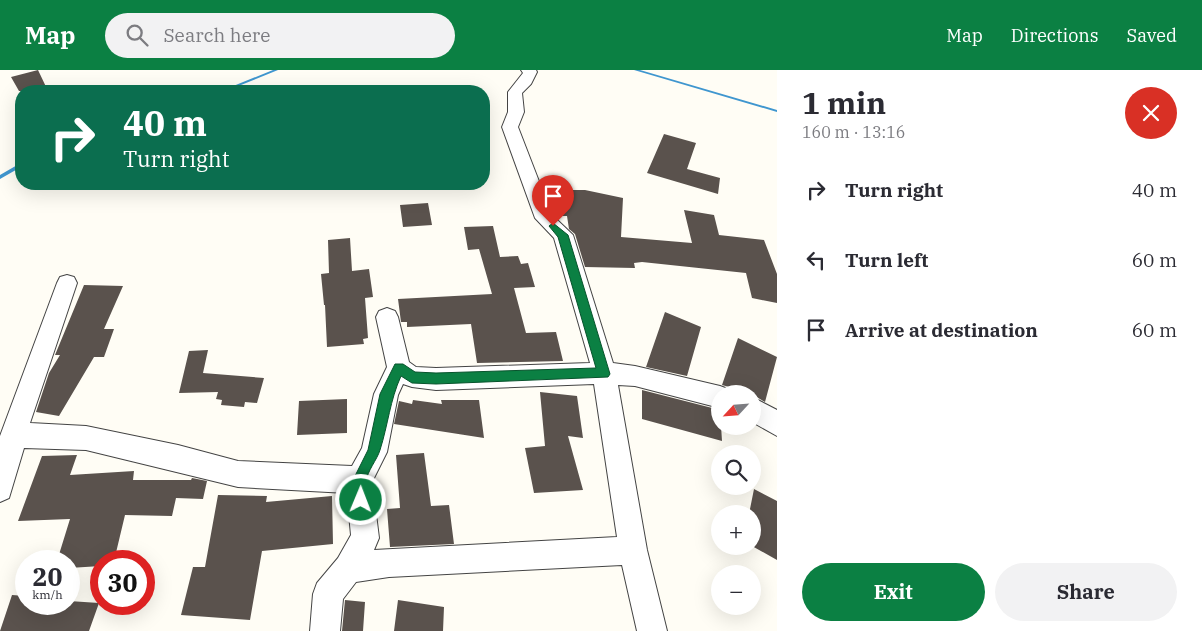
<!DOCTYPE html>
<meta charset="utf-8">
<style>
:root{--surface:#fff;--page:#f2f2f3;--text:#2b2b33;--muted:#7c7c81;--accent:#0b8043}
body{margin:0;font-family:"IBM Plex Serif",serif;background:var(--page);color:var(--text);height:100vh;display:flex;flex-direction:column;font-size:19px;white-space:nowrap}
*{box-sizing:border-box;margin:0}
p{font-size:16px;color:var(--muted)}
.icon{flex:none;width:28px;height:28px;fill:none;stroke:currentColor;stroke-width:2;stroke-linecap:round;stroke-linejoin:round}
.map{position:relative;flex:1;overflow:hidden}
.drawer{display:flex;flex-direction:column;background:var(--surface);width:425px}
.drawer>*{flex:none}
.guide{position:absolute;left:15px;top:15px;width:475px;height:105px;border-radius:20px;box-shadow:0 5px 20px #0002;background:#0b6e4f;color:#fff;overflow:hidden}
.needle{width:32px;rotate:244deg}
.tools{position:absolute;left:711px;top:315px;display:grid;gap:10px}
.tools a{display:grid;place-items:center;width:50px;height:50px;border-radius:50%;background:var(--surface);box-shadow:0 5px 20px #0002;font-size:25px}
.speed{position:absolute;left:15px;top:480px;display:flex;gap:10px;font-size:25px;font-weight:700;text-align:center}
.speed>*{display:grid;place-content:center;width:65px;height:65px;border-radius:50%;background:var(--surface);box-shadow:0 5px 20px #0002;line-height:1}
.speed small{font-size:12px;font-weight:400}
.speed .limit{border:8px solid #d22;background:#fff;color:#111}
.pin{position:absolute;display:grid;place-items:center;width:42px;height:42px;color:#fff;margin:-51px -21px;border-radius:50% 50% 50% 0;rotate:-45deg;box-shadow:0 0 5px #0007}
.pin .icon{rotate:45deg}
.me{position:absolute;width:55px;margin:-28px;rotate:1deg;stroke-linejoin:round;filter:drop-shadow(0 0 4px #0008)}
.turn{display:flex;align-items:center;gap:18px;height:105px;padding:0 25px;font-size:22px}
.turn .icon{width:65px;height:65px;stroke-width:2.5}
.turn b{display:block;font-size:35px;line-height:42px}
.round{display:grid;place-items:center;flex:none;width:52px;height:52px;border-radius:26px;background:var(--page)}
.overview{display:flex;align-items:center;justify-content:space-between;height:85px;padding:0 25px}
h1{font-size:30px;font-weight:700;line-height:38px}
.cta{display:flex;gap:10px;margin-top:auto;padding:10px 25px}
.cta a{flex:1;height:58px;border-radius:30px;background:var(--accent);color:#fff;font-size:20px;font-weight:700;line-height:58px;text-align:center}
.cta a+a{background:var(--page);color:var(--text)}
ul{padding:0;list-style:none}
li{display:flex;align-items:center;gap:15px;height:70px;padding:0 25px}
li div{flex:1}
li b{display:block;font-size:19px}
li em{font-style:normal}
header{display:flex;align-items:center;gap:30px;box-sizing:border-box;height:70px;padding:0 25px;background:var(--accent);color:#fff}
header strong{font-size:24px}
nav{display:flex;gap:28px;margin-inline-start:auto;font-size:18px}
.search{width:350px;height:45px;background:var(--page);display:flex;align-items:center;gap:12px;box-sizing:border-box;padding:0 18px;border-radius:28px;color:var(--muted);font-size:19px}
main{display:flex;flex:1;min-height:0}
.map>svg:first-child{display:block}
</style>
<header>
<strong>Map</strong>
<div class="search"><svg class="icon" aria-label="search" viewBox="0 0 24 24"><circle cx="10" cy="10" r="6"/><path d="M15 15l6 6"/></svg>Search here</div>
<nav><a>Map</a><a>Directions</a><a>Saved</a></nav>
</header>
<main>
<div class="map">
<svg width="777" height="561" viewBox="0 0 777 561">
<rect width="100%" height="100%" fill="#fffdf5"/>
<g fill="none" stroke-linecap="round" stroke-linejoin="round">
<path fill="#3f96cf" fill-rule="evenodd" d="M 273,0 L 278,0 L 226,21 L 221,21 Z
M 634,0 L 640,0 L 777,40 L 777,42 Z
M 19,94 L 21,94 L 21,97 L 0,109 L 0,105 Z"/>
</g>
<path fill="#5a524d" d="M 38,0 L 48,21 L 19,21 L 11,7 Z
M 664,64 L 696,73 L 687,99 L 720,108 L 718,124 L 647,103 Z
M 552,120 L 585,120 L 623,128 L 621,167 L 692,173 L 684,140 L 714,145 L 719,165 L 764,170 L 777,204 L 777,233 L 752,228 L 746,203 L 642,192 L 634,193 L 635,198 L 585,197 L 575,164 L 569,159 L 567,146 L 555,146 L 551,129 L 555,129 Z
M 428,133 L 432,155 L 403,157 L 400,135 Z
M 493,156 L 500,187 L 518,186 L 521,194 L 528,193 L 535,217 L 514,218 L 526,263 L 556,262 L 563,291 L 477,293 L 471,254 L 407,257 L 407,252 L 401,252 L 398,229 L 492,224 L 479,179 L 468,180 L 464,157 Z
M 350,168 L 352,201 L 369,199 L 373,227 L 365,228 L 368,268 L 363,269 L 364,274 L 327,277 L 325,235 L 324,235 L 321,204 L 329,203 L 328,170 Z
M 84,215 L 123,216 L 104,259 L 114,259 L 104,287 L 94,287 L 59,346 L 36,342 L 49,303 L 60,285 L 55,285 Z
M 665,242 L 701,257 L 687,306 L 646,297 Z
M 738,268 L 777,287 L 765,332 L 752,324 L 732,324 L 729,317 L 722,315 Z
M 208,280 L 203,303 L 264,308 L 257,333 L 245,332 L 244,337 L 221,335 L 222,330 L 216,329 L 218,322 L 179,323 L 189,281 Z
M 642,320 L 720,340 L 722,371 L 642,349 Z
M 540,322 L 577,326 L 583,368 L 568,366 L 583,420 L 534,423 L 525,378 L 545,376 Z
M 347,329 L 347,363 L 297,365 L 299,331 Z
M 413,330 L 442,334 L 441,330 L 479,330 L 484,368 L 394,354 L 399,331 L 412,334 Z
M 424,383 L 431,436 L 449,435 L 454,474 L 390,477 L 387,439 L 400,438 L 396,385 Z
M 77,385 L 70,405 L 134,401 L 133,410 L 191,410 L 192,408 L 207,411 L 203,429 L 176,428 L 172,446 L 125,445 L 114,491 L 101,491 L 101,496 L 69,498 L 69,491 L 57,491 L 70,449 L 18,451 L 42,386 Z
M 754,419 L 777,431 L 777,490 L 752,476 L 752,444 L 749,444 Z
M 218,425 L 267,426 L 266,432 L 332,426 L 333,474 L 262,481 L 250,550 L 181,545 L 193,497 L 205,497 Z
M 12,525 L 26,526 L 26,534 L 69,534 L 69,531 L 99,533 L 89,561 L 0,561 Z
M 345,530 L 365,532 L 363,561 L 342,561 Z
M 398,530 L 444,537 L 443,561 L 394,561 Z"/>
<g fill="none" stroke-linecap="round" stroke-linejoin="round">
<defs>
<path id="street" d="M 521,0 L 536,0 L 537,2 L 531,14 L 522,23 L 524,42 L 518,57 L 552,145 L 573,165 L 613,293 L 635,296 L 720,316 L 728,319 L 730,324 L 720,324 L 720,338 L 635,316 L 618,315 L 647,480 L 667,561 L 637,561 L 622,495 L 389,507 L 356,512 L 343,529 L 340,561 L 310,561 L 313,524 L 317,513 L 338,488 L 351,465 L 347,423 L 238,417 L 86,380 L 24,378 L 9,428 L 0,432 L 0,366 L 57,213 L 60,207 L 67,205 L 74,207 L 77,213 L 30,353 L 86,356 L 178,375 L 238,391 L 352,396 L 362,378 L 374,324 L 387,297 L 376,247 L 379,241 L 387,238 L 395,241 L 398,247 L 409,292 L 416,297 L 436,298 L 590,293 L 554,168 L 535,148 L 502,57 L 508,42 L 508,22 L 523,3 ZM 403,314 L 412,317 L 436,320 L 594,314 L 617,467 L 374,480 L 379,468 L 372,412 L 387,382 L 398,325 Z
M 752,327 L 777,340 L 777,366 L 752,352 Z"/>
</defs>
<use href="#street" stroke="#444" stroke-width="2"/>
<use href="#street" fill="#fff" fill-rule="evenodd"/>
</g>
<path fill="#0b8043" stroke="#07532c" d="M 553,153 L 568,165 L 610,304 L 608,307 L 436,314 L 412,313 L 401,306 C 390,330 388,355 380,380 C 377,390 367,401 366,412 C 365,420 369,427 366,435 L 361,437 L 356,435 L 353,410 L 368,380 L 380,324 L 395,294 L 403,294 L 415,302 L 436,303 L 596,298 L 558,167 L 549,156 Z"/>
</svg>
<div class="tools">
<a><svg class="needle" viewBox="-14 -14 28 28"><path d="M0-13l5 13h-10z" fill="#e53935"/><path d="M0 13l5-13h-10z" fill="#7c7c81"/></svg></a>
<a><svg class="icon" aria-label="search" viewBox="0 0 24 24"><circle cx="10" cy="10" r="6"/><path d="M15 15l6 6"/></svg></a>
<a>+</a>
<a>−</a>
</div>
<div class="speed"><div>20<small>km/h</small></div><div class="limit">30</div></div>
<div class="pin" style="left:553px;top:156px;background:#d93025"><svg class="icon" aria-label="arrive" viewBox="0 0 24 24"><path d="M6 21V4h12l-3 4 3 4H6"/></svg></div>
<svg class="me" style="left:361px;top:430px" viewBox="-20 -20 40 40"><circle r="17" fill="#0b8043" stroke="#fff" stroke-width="3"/><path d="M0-11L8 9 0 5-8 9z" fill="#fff"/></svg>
<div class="guide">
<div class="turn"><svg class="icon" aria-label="right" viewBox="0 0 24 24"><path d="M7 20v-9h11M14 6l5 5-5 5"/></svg><div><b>40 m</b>Turn right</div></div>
</div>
</div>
<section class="drawer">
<div class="overview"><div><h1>1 min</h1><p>160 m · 13:16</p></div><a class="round" style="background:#d93025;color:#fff"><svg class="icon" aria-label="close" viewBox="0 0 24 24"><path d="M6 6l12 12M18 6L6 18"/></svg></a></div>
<ul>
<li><svg class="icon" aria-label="right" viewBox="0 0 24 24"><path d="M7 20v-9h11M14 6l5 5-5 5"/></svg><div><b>Turn right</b></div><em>40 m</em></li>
<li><svg class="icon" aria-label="left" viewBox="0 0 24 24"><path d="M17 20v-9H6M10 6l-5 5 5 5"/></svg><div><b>Turn left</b></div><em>60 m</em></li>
<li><svg class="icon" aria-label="arrive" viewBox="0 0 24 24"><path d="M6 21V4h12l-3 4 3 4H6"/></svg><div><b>Arrive at destination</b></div><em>60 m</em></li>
</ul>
<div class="cta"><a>Exit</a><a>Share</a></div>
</section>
</main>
